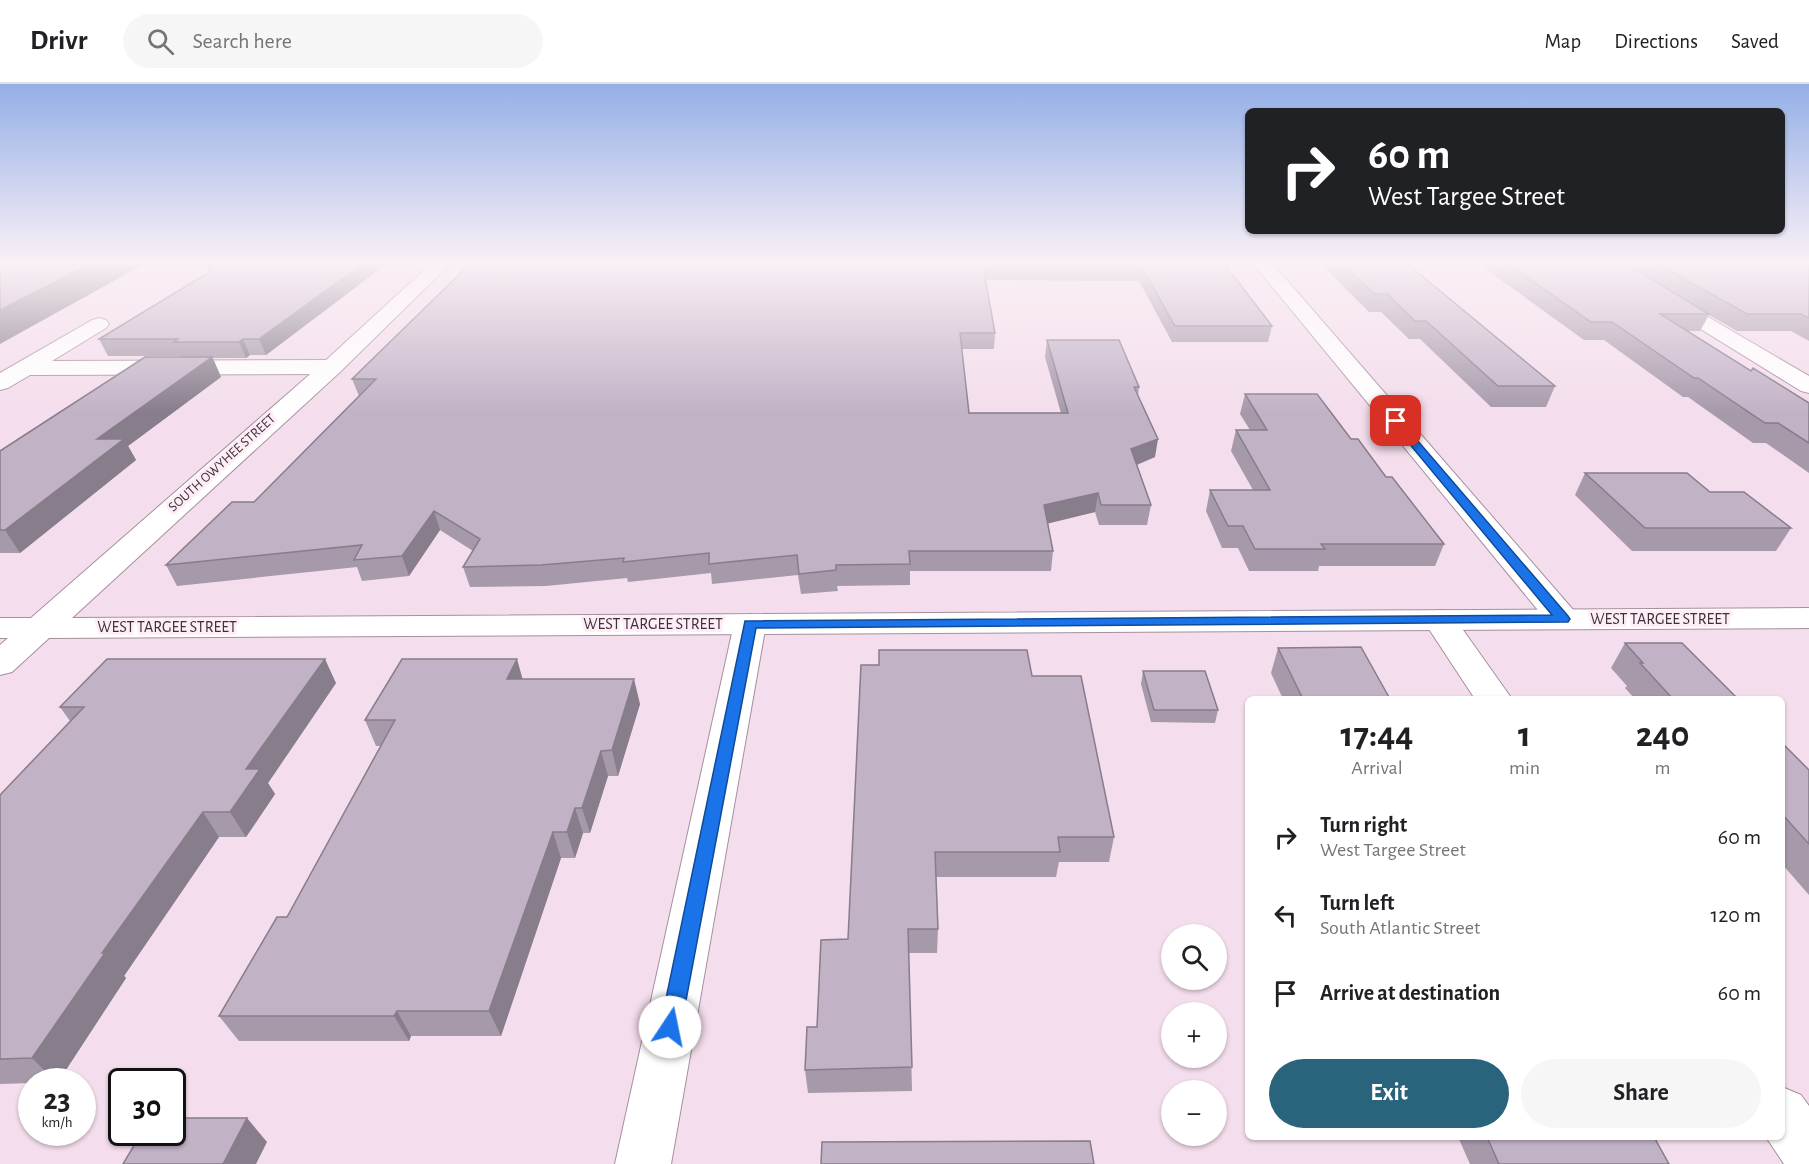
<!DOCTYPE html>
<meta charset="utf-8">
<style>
:root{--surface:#fff;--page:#f6f6f6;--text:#202124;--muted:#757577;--line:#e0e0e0;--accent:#2a637c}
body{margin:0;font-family:"Alegreya Sans",sans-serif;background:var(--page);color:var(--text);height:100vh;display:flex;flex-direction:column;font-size:22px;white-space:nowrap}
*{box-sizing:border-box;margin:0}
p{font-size:20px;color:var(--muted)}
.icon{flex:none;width:33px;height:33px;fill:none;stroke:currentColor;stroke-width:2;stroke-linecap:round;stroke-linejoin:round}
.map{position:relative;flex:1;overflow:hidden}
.panel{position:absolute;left:1245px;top:612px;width:540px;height:444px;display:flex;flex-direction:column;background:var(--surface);border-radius:9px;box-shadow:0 2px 4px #0004}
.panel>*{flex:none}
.hud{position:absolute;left:1245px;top:24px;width:540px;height:126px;border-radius:9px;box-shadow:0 2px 4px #0004;background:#202124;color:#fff;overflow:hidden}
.buttons{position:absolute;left:1161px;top:840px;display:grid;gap:12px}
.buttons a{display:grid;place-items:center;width:66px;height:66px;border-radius:50%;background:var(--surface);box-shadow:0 2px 4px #0004;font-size:30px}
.speed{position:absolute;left:18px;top:984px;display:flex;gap:12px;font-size:30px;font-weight:700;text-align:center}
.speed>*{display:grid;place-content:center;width:78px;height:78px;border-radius:50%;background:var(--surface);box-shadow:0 2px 4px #0004;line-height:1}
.speed small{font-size:15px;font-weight:400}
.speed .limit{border:3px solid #111;border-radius:9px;background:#fff;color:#111}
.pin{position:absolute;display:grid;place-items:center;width:51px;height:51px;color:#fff;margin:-26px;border-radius:12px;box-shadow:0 3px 9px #0006}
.me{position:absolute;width:66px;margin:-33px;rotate:11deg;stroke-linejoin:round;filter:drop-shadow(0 0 4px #0008)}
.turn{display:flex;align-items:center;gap:21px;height:126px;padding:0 24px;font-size:27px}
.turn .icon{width:78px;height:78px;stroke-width:2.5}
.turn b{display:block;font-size:42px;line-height:51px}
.eta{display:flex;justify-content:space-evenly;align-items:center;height:102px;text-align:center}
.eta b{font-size:36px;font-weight:600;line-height:42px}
.primary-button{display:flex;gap:12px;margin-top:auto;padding:12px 24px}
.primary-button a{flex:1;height:69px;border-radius:36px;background:var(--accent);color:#fff;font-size:24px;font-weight:600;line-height:69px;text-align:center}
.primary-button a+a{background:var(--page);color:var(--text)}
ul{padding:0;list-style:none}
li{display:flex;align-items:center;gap:18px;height:78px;padding:0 24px}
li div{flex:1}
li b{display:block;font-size:22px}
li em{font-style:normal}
header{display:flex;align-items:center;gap:36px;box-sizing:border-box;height:84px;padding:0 30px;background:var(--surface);border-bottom:2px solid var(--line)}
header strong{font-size:28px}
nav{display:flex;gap:33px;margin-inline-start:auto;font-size:21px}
.search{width:420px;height:54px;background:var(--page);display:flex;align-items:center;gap:15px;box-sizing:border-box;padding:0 21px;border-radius:33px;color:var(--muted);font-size:22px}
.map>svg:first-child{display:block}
</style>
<header>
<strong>Drivr</strong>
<div class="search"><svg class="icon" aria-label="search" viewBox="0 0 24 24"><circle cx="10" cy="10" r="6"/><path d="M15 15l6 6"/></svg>Search here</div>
<nav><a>Map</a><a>Directions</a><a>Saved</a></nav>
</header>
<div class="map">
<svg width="1809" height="1080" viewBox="0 0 1809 1080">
<rect width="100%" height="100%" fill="#f4ddec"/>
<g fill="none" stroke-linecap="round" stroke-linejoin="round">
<defs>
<path id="minor" d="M 1252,178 L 1271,178 L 1575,528 L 1579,535 L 1575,542 L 1563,545 L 1551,542 Z
M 1592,178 L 1614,178 L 1809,292 L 1809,309 L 1801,307 Z
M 99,234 L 106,236 L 109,240 L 106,244 L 52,277 L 332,276 L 340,278 L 343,283 L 340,288 L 332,290 L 30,291 L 8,304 L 0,306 L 0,289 L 92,236 Z
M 1439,526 L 1451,529 L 1512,615 L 1475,615 L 1423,536 L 1427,529 Z
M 750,530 L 762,533 L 766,540 L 671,1080 L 615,1080 L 734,540 L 738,533 Z
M 0,534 L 39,534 L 51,537 L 56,544 L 51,551 L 39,554 L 0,554 Z
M 1782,1003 L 1801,1011 L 1809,1022 L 1809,1080 L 1784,1080 L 1766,1053 L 1782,1053 Z"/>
<path id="tertiary" d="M 433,178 L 452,178 L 340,288 L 72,534 L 1809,524 L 1809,544 L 49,554 L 12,588 L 0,591 L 0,561 L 324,278 Z"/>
</defs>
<use href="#minor" stroke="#a5909d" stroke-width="2"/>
<use href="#tertiary" stroke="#a5909d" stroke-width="2"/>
<use href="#minor" fill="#fff" fill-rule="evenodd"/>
<use href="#tertiary" fill="#fff" fill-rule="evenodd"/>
</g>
<path fill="#a699aa" d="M 204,178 L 389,178 L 266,271 L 250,271 L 246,274 L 213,274 L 221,293 L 128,362 L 136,376 L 20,469 L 0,469 L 0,367 L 181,273 L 180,272 L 108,272 L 99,255 L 209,188 Z
M 453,178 L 1223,178 L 1272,242 L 1268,258 L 1172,258 L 1139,197 L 985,196 L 995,249 L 994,265 L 962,265 L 969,329 L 1061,329 L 1045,273 L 1047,256 L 1139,303 L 1138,312 L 1155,373 L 1137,381 L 1151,421 L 1147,441 L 1099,441 L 1095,428 L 1048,439 L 1053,467 L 1051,487 L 910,487 L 910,501 L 837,502 L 838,507 L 801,510 L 798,491 L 712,500 L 711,489 L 628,498 L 627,494 L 546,502 L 470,503 L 463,483 L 473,467 L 440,446 L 409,492 L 362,497 L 357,483 L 177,502 L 166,481 L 254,418 L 359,312 L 352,295 L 469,181 L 453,180 Z
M 1319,178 L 1405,178 L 1555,302 L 1546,323 L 1491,323 L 1420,255 L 1409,255 L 1381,228 L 1369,228 Z
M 1476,178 L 1809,178 L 1809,257 L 1791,247 L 1737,247 L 1709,231 L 1700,247 L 1688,247 L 1751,287 L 1809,319 L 1809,389 L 1766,359 L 1753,359 L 1688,313 L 1683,313 L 1604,256 L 1584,256 Z
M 1245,310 L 1351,355 L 1386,393 L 1444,460 L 1435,482 L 1319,482 L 1318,487 L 1249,487 L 1238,464 L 1222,464 L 1206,427 L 1210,406 L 1253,406 L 1231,367 L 1236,346 L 1250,346 L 1240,330 Z
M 1585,389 L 1710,408 L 1791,444 L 1776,467 L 1632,467 L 1575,411 Z
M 1625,559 L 1738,615 L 1635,615 L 1625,604 L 1627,602 L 1611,584 Z
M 1278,564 L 1390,615 L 1283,615 L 1271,589 Z
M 879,581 L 1032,592 L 1114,753 L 1109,778 L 1059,778 L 1056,793 L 936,793 L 938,845 L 937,869 L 909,869 L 912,1007 L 808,1009 L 805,986 L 817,943 L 848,855 Z
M 1143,587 L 1218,626 L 1215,639 L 1151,638 L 1141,600 Z
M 523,595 L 640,620 L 618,692 L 608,692 L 590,749 L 583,749 L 575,774 L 561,774 L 501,952 L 411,952 L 409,957 L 239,957 L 219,932 L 287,833 L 381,662 L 376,662 L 365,636 Z
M 336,599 L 268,699 L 275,710 L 246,753 L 219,753 L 124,892 L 126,894 L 58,998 L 32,998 L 32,999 L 0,1000 L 0,711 L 70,637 L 60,623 Z
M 1782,659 L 1809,686 L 1809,811 L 1782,780 Z
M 1458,1053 L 1654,1053 L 1669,1080 L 1470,1080 Z"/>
<path fill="#877d8b" d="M 94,178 L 148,178 L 0,260 L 0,226 Z
M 365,178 L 389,178 L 266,271 L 259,255 Z
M 243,255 L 250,271 L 246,274 L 239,258 Z
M 212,273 L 221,293 L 128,362 L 136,376 L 20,469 L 5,446 L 97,355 Z
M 1158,355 L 1155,373 L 1128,384 L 1131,365 Z
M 1098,409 L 1095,428 L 1042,441 L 1044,421 Z
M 434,427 L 440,446 L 409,492 L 402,472 Z
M 325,575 L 336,599 L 268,699 L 275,710 L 246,753 L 230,728 L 246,685 Z
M 517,575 L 524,600 L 507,595 Z
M 634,595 L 640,620 L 618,692 L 612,666 Z
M 601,667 L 608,692 L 590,749 L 582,724 Z
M 575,724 L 583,749 L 575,774 L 567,748 Z
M 203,728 L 219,753 L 124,892 L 126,894 L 58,998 L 56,998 L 32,974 L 102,869 Z
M 553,748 L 561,774 L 501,952 L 489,927 Z
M 397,927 L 411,952 L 409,957 L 394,932 Z
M 247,1034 L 267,1058 L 256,1080 L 223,1080 Z"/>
<path fill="#c1b2c6" stroke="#877d8b" stroke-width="1.5" d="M 0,178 L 94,178 L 0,226 Z
M 206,178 L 365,178 L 259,255 L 243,255 L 239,258 L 174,258 L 178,255 L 99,255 L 211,187 Z
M 472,178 L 1223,178 L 1272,242 L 1175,242 L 1141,182 L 983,182 L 995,249 L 960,249 L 969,329 L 1068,329 L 1047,256 L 1119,256 L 1139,303 L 1134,303 L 1158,355 L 1131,365 L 1151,421 L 1101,421 L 1098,409 L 1044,421 L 1053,467 L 909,467 L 910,480 L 836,481 L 836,486 L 799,490 L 797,471 L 709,480 L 709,469 L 623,478 L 624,474 L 541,481 L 463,483 L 480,455 L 434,427 L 402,472 L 354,476 L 362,461 L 166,481 L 232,418 L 254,418 L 376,295 L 352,295 Z
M 1341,178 L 1405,178 L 1555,302 L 1498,302 L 1426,237 L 1415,237 L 1387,210 L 1374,210 Z
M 1505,178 L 1623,178 L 1709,230 L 1660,230 L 1751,287 L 1753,284 L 1809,319 L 1809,359 L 1778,339 L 1765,339 L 1698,294 L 1694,294 L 1612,238 L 1591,238 Z
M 1654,178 L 1809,178 L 1809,234 L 1801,230 L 1747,230 Z
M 145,273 L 212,273 L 97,355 L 124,355 L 5,446 L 0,446 L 0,367 Z
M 1245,310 L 1317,310 L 1351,355 L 1358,355 L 1386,393 L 1392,393 L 1444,460 L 1321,460 L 1325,465 L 1255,465 L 1243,442 L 1228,442 L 1210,406 L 1270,406 L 1236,346 L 1267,346 Z
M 1585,389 L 1687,389 L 1710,408 L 1744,408 L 1791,444 L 1645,444 Z
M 1625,559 L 1682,559 L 1738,615 L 1673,615 L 1640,579 L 1643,579 Z
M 1361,563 L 1390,615 L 1303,615 L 1278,564 Z
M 879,566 L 1027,566 L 1032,592 L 1081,592 L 1114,753 L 1058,753 L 1060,768 L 935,768 L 938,845 L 908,845 L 912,983 L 805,986 L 807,943 L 817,943 L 821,856 L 848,855 L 861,581 L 879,581 Z
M 107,575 L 325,575 L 246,685 L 260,685 L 230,728 L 203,728 L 102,869 L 105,869 L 32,974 L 0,975 L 0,711 L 84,623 L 60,623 Z
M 402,575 L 517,575 L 507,595 L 634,595 L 612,666 L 601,667 L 582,724 L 575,724 L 567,748 L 553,748 L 489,927 L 397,927 L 394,932 L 219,932 L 277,833 L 287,833 L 395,636 L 365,636 Z
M 1143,587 L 1205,587 L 1218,626 L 1154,626 Z
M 1782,659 L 1809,686 L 1809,760 L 1782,730 Z
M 172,1034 L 247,1034 L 223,1080 L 123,1080 L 142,1048 L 172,1048 Z
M 1487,1053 L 1654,1053 L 1669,1080 L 1499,1080 Z
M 1090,1057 L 1094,1080 L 821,1080 L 822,1058 Z"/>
<linearGradient id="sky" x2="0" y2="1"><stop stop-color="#94afe7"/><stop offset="0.54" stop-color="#faf0f6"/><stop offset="1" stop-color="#faf0f6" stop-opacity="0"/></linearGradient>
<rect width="1809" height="329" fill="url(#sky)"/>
<path fill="#1a73e8" stroke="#114b97" stroke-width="1.5" d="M 1392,335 L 1399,335 L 1568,532 L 1570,535 L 1568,538 L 756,544 L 681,943 L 678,950 L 670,953 L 663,950 L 660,943 L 745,537 L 1552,531 L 1392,339 Z"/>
<g text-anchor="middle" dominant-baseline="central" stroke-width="6" stroke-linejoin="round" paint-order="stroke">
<g font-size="14" fill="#3b3238" stroke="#feecf7">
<text transform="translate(222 379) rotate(-42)">SOUTH OWYHEE STREET</text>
</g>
<g font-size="16" fill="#3b3238" stroke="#feecf7">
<text x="1660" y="535">WEST TARGEE STREET</text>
<text x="653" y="540">WEST TARGEE STREET</text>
<text x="167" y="543">WEST TARGEE STREET</text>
</g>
</g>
</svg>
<div class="buttons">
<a><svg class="icon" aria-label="search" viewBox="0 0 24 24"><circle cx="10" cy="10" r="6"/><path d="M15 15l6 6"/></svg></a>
<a>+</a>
<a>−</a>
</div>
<div class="speed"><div>23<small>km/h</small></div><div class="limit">30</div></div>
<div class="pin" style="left:1396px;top:337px;background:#d93025"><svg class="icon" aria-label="arrive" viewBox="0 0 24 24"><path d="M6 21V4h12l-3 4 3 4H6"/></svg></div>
<svg class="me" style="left:670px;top:943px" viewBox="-20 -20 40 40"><circle r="19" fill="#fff"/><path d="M0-13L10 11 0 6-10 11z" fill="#1a73e8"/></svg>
<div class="hud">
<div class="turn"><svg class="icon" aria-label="right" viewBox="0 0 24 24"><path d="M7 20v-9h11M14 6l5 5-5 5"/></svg><div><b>60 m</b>West Targee Street</div></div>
</div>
<section class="panel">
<div class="eta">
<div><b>17:44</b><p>Arrival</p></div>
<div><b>1</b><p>min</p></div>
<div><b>240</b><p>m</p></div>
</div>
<ul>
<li><svg class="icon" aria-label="right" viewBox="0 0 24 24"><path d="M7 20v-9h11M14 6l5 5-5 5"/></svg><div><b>Turn right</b><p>West Targee Street</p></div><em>60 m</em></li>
<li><svg class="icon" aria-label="left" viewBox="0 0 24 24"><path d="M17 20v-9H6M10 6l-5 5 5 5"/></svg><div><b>Turn left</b><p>South Atlantic Street</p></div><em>120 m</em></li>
<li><svg class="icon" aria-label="arrive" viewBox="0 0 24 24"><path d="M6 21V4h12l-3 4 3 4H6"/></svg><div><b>Arrive at destination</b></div><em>60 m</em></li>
</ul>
<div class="primary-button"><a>Exit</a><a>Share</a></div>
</section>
</div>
